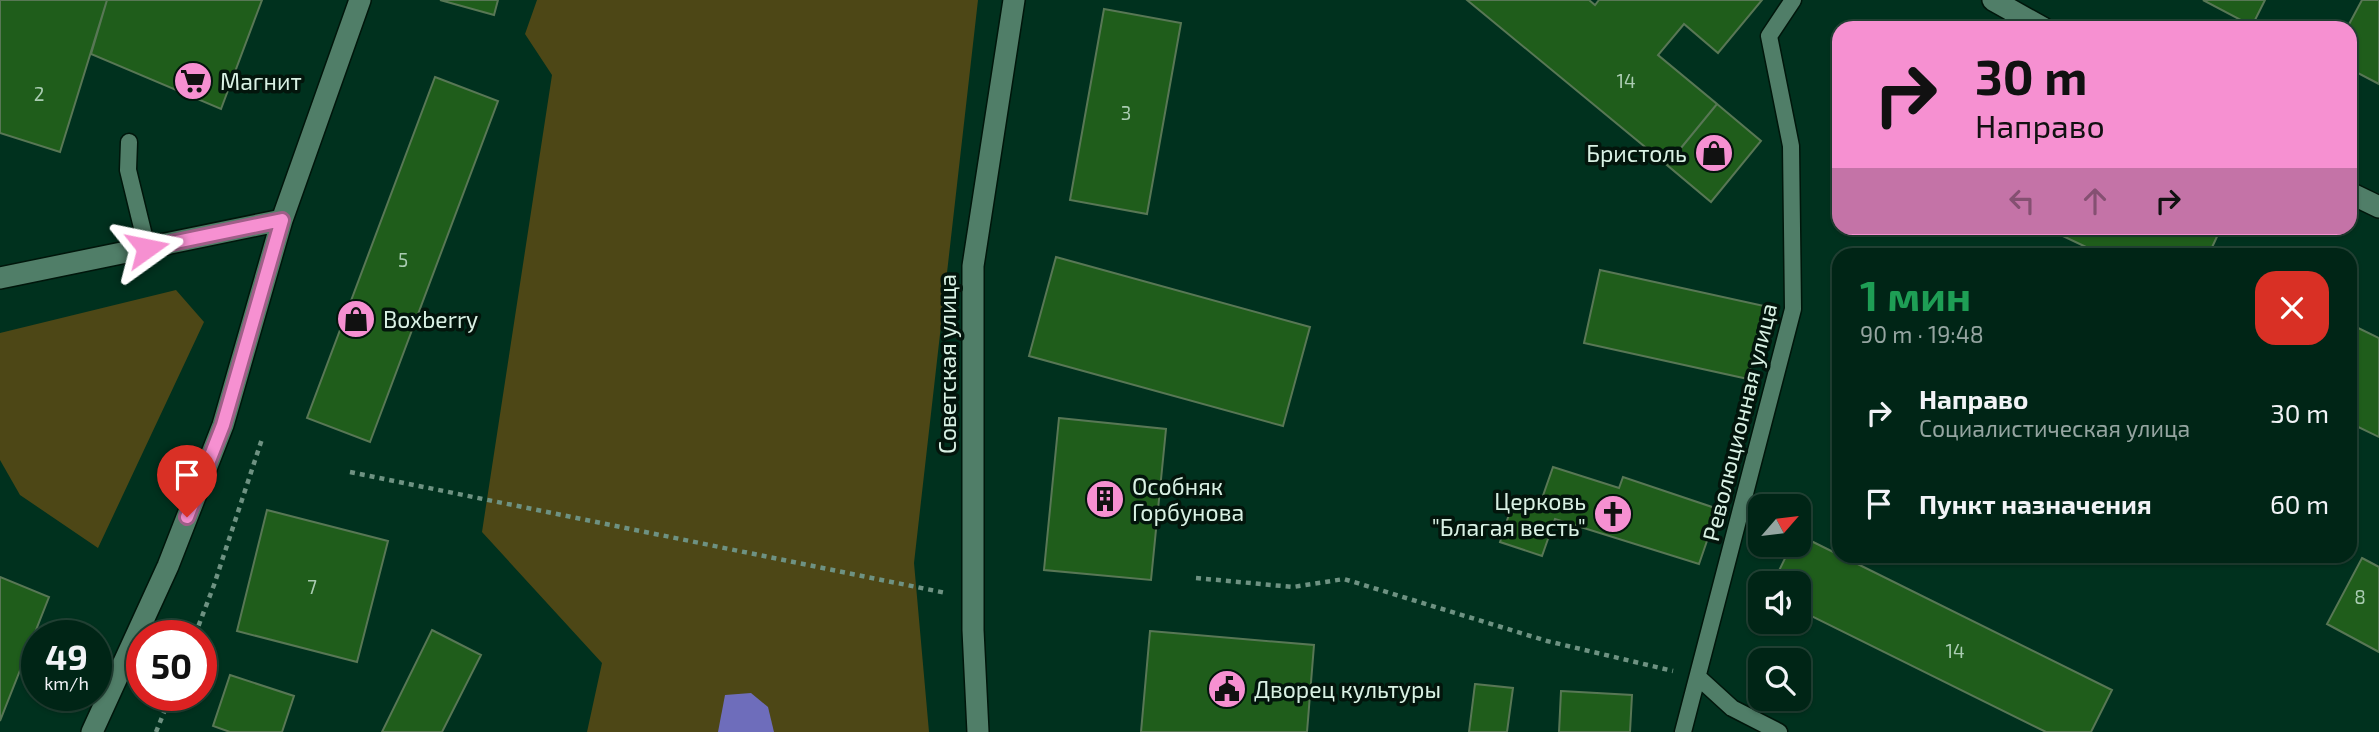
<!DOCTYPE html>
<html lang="ru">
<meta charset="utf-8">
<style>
:root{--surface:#002516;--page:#0e3123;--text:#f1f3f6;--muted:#95a5a1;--line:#224235}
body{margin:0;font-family:"Exo 2",sans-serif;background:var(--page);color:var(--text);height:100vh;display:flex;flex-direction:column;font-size:26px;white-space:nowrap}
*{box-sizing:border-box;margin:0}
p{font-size:23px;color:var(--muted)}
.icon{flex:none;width:38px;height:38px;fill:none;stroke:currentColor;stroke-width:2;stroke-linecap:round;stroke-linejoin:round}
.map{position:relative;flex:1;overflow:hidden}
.side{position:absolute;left:1832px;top:248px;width:525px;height:315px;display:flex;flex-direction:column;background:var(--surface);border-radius:21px;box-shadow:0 2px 5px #0004,0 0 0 2px var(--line)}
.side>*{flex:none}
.guide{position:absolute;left:1832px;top:21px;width:525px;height:214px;border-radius:21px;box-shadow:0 2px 5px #0004,0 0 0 2px var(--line);background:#f690d1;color:#111;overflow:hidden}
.needle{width:46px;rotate:62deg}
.tools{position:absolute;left:1748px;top:494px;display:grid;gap:14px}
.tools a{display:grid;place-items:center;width:63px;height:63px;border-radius:14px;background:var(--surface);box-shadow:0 2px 5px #0004,0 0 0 2px var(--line);font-size:35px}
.speed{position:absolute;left:21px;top:620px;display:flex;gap:14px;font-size:35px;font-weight:700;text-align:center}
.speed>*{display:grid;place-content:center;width:91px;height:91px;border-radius:50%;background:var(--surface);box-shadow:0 2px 5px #0004,0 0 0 2px var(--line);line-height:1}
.speed small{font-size:18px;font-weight:400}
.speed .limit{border:10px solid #d22;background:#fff;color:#111}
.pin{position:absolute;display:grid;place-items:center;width:60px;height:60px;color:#fff;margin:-72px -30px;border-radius:50% 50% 50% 0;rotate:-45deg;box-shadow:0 0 7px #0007}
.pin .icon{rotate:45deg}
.me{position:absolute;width:77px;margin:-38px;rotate:78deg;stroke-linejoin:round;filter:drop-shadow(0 0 5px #0008)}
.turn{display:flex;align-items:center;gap:24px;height:147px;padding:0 28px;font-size:32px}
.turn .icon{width:91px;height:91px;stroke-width:2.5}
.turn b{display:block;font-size:49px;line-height:60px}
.lanes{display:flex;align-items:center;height:66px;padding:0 28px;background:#0003;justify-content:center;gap:35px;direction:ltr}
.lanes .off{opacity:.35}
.round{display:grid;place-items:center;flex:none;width:74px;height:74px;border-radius:21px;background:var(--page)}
.headline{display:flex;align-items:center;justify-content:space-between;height:119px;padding:0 28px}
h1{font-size:42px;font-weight:700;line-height:52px;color:#1e9e55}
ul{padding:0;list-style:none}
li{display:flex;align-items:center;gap:21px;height:91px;padding:0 28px}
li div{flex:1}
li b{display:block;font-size:26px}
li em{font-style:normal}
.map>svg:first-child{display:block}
</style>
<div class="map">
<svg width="2379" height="732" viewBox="0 0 2379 732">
<rect width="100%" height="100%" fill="#00311e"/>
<path fill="#4d4716" d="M 537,0 L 978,0 L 914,563 L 929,732 L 587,732 L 602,663 L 482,532 L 552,75 L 525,34 Z
M 176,290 L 204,322 L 98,548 L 20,495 L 0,460 L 0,333 Z"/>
<path fill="#6e6dbb" d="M 751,693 L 768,707 L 774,732 L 718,732 L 725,695 Z"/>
<path fill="#1f5d1b" stroke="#587755" stroke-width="2" d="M 0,0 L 107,0 L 60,152 L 0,133 Z
M 107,0 L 262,0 L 221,109 L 91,54 Z
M 440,0 L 498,0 L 494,15 Z
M 1467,0 L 1589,0 L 1595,5 L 1599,0 L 1762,0 L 1718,53 L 1684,24 L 1658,55 L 1717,104 L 1667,165 Z
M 2203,0 L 2265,0 L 2252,26 Z
M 2362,0 L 2379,0 L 2379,84 L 2350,69 L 2350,28 L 2347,28 Z
M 1104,9 L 1181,23 L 1147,214 L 1070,200 Z
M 435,77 L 498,101 L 370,442 L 307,418 Z
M 1717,104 L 1761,141 L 1711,202 L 1667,165 Z
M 2046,228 L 2221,228 L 2208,256 L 2105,256 Z
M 1056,257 L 1310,327 L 1283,426 L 1029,356 Z
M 1600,270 L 1764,306 L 1748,379 L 1584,343 Z
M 2350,324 L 2379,338 L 2379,437 L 2350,423 Z
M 1059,418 L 1166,429 L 1151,580 L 1044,570 Z
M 1553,467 L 1619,488 L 1623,477 L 1718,509 L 1699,564 L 1555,519 L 1542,556 L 1500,542 L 1514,499 L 1539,507 Z
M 267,510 L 388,541 L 357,662 L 237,631 Z
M 1799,535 L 2112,690 L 2091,732 L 2046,732 L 1799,610 L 1799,583 L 1773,583 L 1792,544 L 1799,544 Z
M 2362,558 L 2379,567 L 2379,652 L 2327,624 Z
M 0,577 L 49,597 L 0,721 Z
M 432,630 L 481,655 L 442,732 L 382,732 Z
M 1150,631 L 1314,645 L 1307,732 L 1141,732 Z
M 230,675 L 294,696 L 282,732 L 230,732 L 213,726 Z
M 1475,684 L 1513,688 L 1507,732 L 1469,732 Z
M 1561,691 L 1632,695 L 1630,732 L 1559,732 Z"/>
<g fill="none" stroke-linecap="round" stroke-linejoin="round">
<defs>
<path id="lane" d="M 129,142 L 128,170 L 147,248
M 1698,677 L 1732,708 L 1779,732
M 1683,732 L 1793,309 L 1791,146 L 1769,36 L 1793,0"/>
<path id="secondary" d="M 1993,0 L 2043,28
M 2350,193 L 2379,207
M 0,278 L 282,220
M 92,732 L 168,566 L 223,425 L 282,220 L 360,0
M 978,732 L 973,630 L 973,266 L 1014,0"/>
</defs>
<use href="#lane" stroke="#00160b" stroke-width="19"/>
<use href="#secondary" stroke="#00160b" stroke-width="24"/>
<path stroke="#6e9282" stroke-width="4.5" stroke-dasharray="5 5" stroke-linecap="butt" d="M 350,472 L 946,593
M 1196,578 L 1293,587 L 1344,579 L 1547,641 L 1673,671
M 195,635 L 214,585 L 262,439
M 156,732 L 171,695"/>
<use href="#lane" stroke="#507e68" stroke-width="16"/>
<use href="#secondary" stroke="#507e68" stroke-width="21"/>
</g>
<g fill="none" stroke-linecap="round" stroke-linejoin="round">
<defs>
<path id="route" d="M 147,248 L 282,220 L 223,425 L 187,517"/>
</defs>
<use href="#route" stroke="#a05e88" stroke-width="18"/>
<use href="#route" stroke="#f690d1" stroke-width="12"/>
</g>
<defs>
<symbol id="supermarket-disc" viewBox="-11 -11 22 22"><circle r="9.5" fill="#f690d1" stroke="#03150c"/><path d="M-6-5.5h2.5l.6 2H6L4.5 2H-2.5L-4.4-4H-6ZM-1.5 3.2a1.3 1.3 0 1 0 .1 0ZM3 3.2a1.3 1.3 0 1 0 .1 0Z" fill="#111"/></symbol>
<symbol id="shop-disc" viewBox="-11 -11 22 22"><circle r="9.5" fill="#f690d1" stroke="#03150c"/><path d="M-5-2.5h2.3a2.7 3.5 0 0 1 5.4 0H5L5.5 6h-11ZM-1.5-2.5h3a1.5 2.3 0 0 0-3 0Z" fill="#111"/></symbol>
<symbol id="building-disc" viewBox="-11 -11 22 22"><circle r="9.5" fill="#f690d1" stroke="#03150c"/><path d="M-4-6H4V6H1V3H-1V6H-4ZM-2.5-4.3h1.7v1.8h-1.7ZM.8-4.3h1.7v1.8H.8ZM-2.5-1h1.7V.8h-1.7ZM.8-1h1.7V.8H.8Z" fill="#111"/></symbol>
<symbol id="church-disc" viewBox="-11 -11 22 22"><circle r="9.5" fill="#f690d1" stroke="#03150c"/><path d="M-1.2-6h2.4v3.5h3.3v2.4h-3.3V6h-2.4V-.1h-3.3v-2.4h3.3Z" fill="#111"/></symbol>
<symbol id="civic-disc" viewBox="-11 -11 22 22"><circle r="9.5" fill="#f690d1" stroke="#03150c"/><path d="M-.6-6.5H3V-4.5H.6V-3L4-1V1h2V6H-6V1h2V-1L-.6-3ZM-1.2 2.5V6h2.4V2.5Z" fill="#111"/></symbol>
</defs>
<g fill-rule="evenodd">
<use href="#supermarket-disc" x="171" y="59" width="44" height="44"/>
<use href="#shop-disc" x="1692" y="131" width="44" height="44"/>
<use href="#shop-disc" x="334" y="297" width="44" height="44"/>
<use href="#building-disc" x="1083" y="477" width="44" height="44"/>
<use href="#church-disc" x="1591" y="492" width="44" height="44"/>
<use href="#civic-disc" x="1205" y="667" width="44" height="44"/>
</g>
<g text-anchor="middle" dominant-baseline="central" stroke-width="7" stroke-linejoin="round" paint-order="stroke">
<g font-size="19" fill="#aaccb2">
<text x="1626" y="80">14</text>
<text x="39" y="93">2</text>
<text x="1126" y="112">3</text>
<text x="403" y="259">5</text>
<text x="312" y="586">7</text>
<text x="2360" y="596">8</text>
<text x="1955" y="650">14</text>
</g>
<g font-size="23" fill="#d9f1e4" stroke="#03150c" text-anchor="start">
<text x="220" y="81">Магнит</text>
<text x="1687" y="153" text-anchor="end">Бристоль</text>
<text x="383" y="319">Boxberry</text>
<text x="1132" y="486">Особняк<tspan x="1132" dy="26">Горбунова</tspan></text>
<text x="1586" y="501" text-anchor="end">Церковь<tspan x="1586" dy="26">"Благая весть"</tspan></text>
<text x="1254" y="689">Дворец культуры</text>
</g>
<g font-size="23" fill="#d9f1e4" stroke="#03150c">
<text transform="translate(947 364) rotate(-90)">Советская улица</text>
<text transform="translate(1739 422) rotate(-76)">Революционная улица</text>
</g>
</g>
</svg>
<div class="tools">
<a><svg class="needle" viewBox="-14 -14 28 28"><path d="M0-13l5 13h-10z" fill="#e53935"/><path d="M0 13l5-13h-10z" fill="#95a5a1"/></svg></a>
<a><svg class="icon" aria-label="sound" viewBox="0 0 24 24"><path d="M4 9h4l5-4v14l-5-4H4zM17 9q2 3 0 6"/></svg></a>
<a><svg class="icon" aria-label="search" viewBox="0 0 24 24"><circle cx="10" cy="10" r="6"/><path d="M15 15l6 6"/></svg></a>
</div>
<div class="speed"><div>49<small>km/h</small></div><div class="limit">50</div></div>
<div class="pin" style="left:187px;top:517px;background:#d93025"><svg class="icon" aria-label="arrive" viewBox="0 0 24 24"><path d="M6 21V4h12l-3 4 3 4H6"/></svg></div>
<svg class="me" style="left:147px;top:248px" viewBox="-20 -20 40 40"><path d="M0-17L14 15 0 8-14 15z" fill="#f690d1" stroke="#fff" stroke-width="4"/></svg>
<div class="guide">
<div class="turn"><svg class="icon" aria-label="right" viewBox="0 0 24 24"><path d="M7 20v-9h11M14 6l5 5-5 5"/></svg><div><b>30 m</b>Направо</div></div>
<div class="lanes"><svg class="icon off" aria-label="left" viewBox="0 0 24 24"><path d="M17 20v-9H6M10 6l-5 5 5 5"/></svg><svg class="icon off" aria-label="ahead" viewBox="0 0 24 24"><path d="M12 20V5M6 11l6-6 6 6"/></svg><svg class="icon" aria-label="right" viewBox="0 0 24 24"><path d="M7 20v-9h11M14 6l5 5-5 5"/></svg></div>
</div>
<section class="side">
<div class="headline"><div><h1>1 мин</h1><p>90 m · 19:48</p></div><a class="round" style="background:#d93025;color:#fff"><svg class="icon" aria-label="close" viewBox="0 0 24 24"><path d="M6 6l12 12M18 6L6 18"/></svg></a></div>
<ul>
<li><svg class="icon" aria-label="right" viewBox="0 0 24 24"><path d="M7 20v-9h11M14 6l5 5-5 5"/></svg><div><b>Направо</b><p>Социалистическая улица</p></div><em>30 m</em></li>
<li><svg class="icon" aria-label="arrive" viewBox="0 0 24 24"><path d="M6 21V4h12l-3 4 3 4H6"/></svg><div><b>Пункт назначения</b></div><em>60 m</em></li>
</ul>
</section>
</div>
